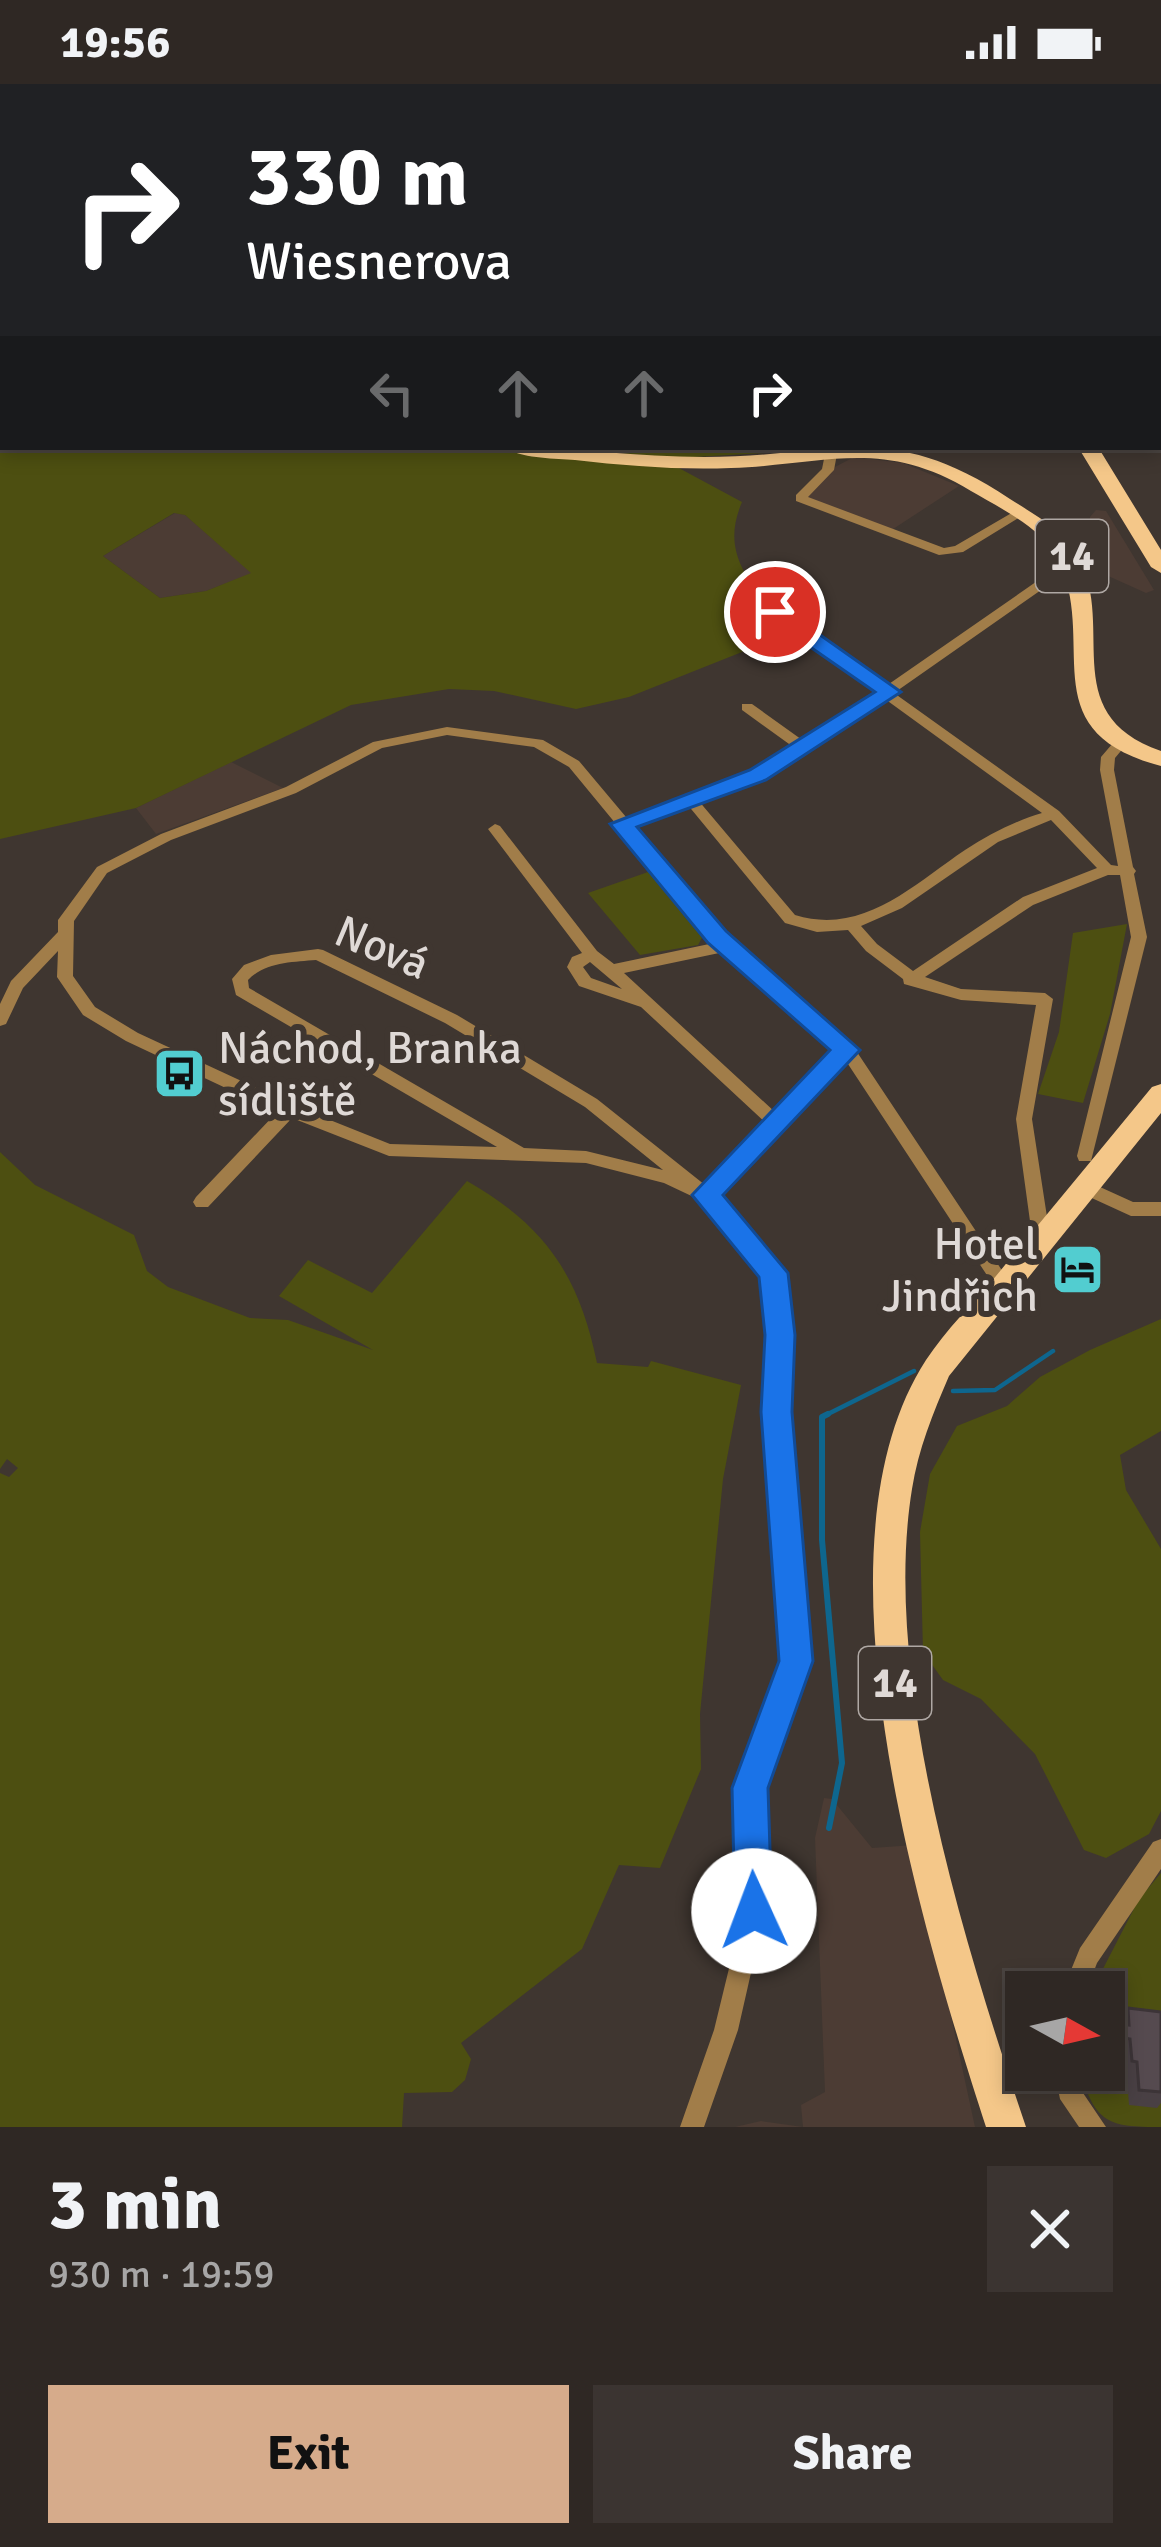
<!DOCTYPE html>
<meta charset="utf-8">
<style>
:root{--surface:#2f2824;--page:#3b3431;--text:#f1f3f6;--muted:#a7a6a6;--line:#4a4441;--accent:#d6ab8b}
body{margin:0;font-family:Signika,sans-serif;background:var(--page);color:var(--text);height:100vh;display:flex;flex-direction:column;font-size:45px;white-space:nowrap}
*{box-sizing:border-box;margin:0}
p{font-size:39px;color:var(--muted)}
.icon{flex:none;width:66px;height:66px;fill:none;stroke:currentColor;stroke-width:2;stroke-linecap:round;stroke-linejoin:round}
.map{position:relative;height:2043px;overflow:hidden}
.sheet{display:flex;flex-direction:column;background:var(--surface);flex:1}
.sheet>*{flex:none}
.banner{position:absolute;left:0px;top:0px;width:1161px;height:366px;box-shadow:0 6px 18px #0003,0 0 0 3px var(--line);background:#202124;color:#fff;overflow:hidden}
.needle{width:78px;rotate:98deg}
.controls{position:absolute;left:1005px;top:1887px;display:grid;gap:24px}
.controls a{display:grid;place-items:center;width:120px;height:120px;border-radius:0px;background:var(--surface);box-shadow:0 6px 18px #0003,0 0 0 3px var(--line);font-size:60px}
.pin{position:absolute;display:grid;place-items:center;width:102px;height:102px;color:#fff;margin:-51px;border:6px solid #fff;border-radius:50%;box-shadow:0 3px 12px #0007}
.me{position:absolute;width:132px;margin:-66px;rotate:358deg;stroke-linejoin:round;filter:drop-shadow(0 0 9px #0008)}
.turn{display:flex;align-items:center;gap:42px;height:252px;padding:0 48px;font-size:54px}
.turn .icon{width:156px;height:156px;stroke-width:2.5}
.turn b{display:block;font-size:84px;line-height:102px}
.lanes{display:flex;align-items:center;height:114px;padding:0 48px;background:#0003;justify-content:center;gap:60px;direction:ltr}
.lanes .off{opacity:.35}
.round{display:grid;place-items:center;flex:none;width:126px;height:126px;border-radius:0px;background:var(--page)}
.summary{display:flex;align-items:center;justify-content:space-between;height:204px;padding:0 48px}
h1{font-size:72px;font-weight:700;line-height:90px}
.action{display:flex;gap:24px;margin-top:auto;padding:24px 48px}
.action a{flex:1;height:138px;border-radius:0px;background:var(--accent);color:#111;font-size:48px;font-weight:700;line-height:138px;text-align:center}
.action a+a{background:var(--page);color:var(--text)}
.status{display:flex;justify-content:space-between;align-items:center;height:84px;padding:0 60px;background:var(--surface);direction:ltr}
.status svg{height:33px;fill:currentColor}
.map>svg:first-child{display:block}
</style>
<div class="status"><b>19:56</b><svg viewBox="0 0 49 12"><path d="M0 12V9h3v3zM5 12V6h3v6zM10 12V3h3v9zM15 12V0h3v12zM26 1h20v11H26zM47 4h2v5h-2z"/></svg></div>
<div class="map">
<svg width="1161" height="2043" viewBox="0 0 1161 2043">
<rect width="100%" height="100%" fill="#3f3630"/>
<path fill="#4c3c34" d="M 854,373 L 903,379 L 959,402 L 890,447 L 804,414 L 835,383 Z
M 1096,426 L 1106,427 L 1154,506 L 1146,509 L 1086,482 L 1090,433 Z
M 175,429 L 185,431 L 253,489 L 206,507 L 160,514 L 103,472 Z
M 231,678 L 283,704 L 156,750 L 136,724 Z
M 824,1714 L 832,1715 L 872,1764 L 914,1761 L 975,2043 L 735,2043 L 761,2037 L 803,2043 L 801,2021 L 825,2008 L 815,1754 Z"/>
<path fill="#4d4f11" fill-rule="evenodd" d="M 0,252 L 3,363 L 476,363 L 677,383 L 742,418 C 725,458 738,483 763,516 L 751,523 L 790,549 L 629,613 L 576,625 L 494,607 L 449,605 L 351,621 L 136,724 L 0,755 ZM 174,429 L 185,431 L 251,489 L 206,507 L 160,514 L 103,472 Z
M 552,363 L 867,363 L 677,374 Z
M 651,787 L 703,852 L 698,861 L 640,871 L 588,809 Z
M 1127,840 L 1110,930 L 1083,1019 L 1038,1010 L 1059,948 L 1073,849 Z
M 0,1068 L 35,1101 L 134,1151 L 147,1187 L 168,1203 L 250,1234 L 288,1236 L 373,1266 L 279,1212 L 308,1176 L 372,1209 L 467,1097 C 546,1142 579,1192 597,1279 L 648,1283 L 651,1277 L 741,1301 L 723,1395 L 700,1630 L 701,1685 L 660,1784 L 619,1781 L 582,1865 L 461,1959 L 471,1975 L 465,1996 L 452,2008 L 404,2009 L 402,2043 L 0,2043 L 0,1389 L 9,1393 L 18,1384 L 7,1375 L 0,1385 Z
M 1161,1235 L 1161,1347 L 1120,1371 L 1126,1406 L 1161,1465 L 1161,1727 L 1149,1750 L 1106,1774 L 1084,1766 L 1035,1670 L 981,1615 L 943,1596 L 923,1568 L 920,1448 L 930,1390 L 957,1342 L 1007,1322 L 1040,1293 L 1090,1266 Z
M 1161,1789 L 1161,2043 C 1109,2043 1095,2040 1080,1986 L 1104,1986 L 1104,1908 L 1091,1908 L 1139,1815 Z"/>
<g fill="none" stroke-linecap="round" stroke-linejoin="round">
<path stroke="#0e668e" stroke-width="4.5" d="M 953,1307 L 995,1306 L 1053,1267
M 822,1333 L 914,1287"/>
<path stroke="#0e668e" stroke-width="6" d="M 828,1330 L 822,1333 L 822,1456 L 842,1679 L 829,1744"/>
<path fill="#a17d49" fill-rule="evenodd" d="M 781,0 L 789,0 L 791,3 L 781,3 Z
M 1001,0 L 1010,0 L 1013,3 L 1003,3 Z
M 1158,58 L 1161,59 L 1161,65 L 1158,64 Z
M 3,187 L 3,193 L 0,194 L 0,188 Z
M 1158,266 L 1161,266 L 1161,274 L 1158,274 Z
M 1158,318 L 1161,318 L 1161,325 L 1158,325 Z
M 831,366 L 837,370 L 834,386 L 808,413 L 944,464 L 955,462 L 1015,427 L 1023,427 L 1025,430 L 963,468 L 939,471 L 796,417 L 796,411 L 822,385 L 825,370 Z
M 1076,480 L 1082,484 L 1080,487 L 1064,490 L 894,609 L 1059,727 L 1111,781 L 1118,782 L 1100,686 L 1101,673 L 1113,659 L 1123,659 L 1125,662 L 1115,674 L 1114,686 L 1133,783 L 1136,787 L 1134,790 L 1147,853 L 1091,1077 L 1079,1077 L 1077,1072 L 1131,853 L 1120,791 L 1108,791 L 1033,821 L 925,893 L 961,905 L 1045,909 L 1053,915 L 1032,1035 L 1051,1159 L 1048,1164 L 1036,1164 L 1033,1159 L 1016,1035 L 1036,921 L 961,916 L 904,900 L 903,895 L 866,867 L 848,846 L 817,848 L 785,839 L 687,720 L 632,741 L 722,849 L 853,962 L 1013,1203 L 1010,1208 L 1004,1210 L 998,1208 L 846,977 L 716,1111 L 782,1189 L 789,1251 L 786,1327 L 806,1577 L 761,1704 L 765,1827 L 738,1946 L 704,2043 L 680,2043 L 714,1946 L 743,1827 L 739,1704 L 786,1577 L 768,1327 L 771,1251 L 764,1191 L 700,1116 L 664,1099 L 586,1079 L 389,1072 L 292,1034 L 208,1123 L 196,1123 L 193,1118 L 196,1113 L 277,1028 L 126,957 L 83,931 L 57,893 L 58,867 L 23,904 L 6,940 L 0,942 L 0,920 L 11,897 L 58,848 L 58,836 L 97,783 L 161,750 L 286,703 L 373,658 L 447,643 L 543,656 L 579,677 L 626,733 L 787,671 L 796,665 L 742,626 L 742,620 L 752,620 L 805,658 L 877,609 L 733,505 L 733,499 L 741,499 L 886,602 L 1056,484 ZM 885,615 L 1042,729 C 1015,737 990,750 965,766 C 913,801 863,852 795,831 L 698,716 L 797,677 ZM 447,651 L 534,663 L 569,683 L 714,859 L 614,880 L 597,867 L 500,742 L 495,740 L 488,745 L 582,869 L 572,873 L 567,883 L 579,902 L 641,923 L 766,1039 L 705,1101 L 597,1015 L 457,931 L 323,866 L 318,865 L 271,871 L 244,881 L 232,895 L 236,911 L 497,1063 L 390,1060 L 295,1022 L 138,949 L 95,923 L 73,892 L 74,837 L 107,789 L 171,756 L 296,709 L 382,664 ZM 1051,736 L 1097,784 L 1023,813 L 913,887 L 877,860 L 861,842 L 902,824 L 998,758 ZM 724,868 L 837,966 L 776,1029 L 624,889 ZM 316,876 L 445,939 L 585,1023 L 663,1086 L 586,1067 L 524,1064 L 249,904 L 248,896 C 265,878 293,878 316,876 ZM 590,878 L 622,905 L 591,894 L 583,883 Z
M 1089,1098 L 1133,1118 L 1161,1118 L 1161,1132 L 1131,1132 L 1083,1110 L 1080,1105 L 1083,1100 Z
M 1161,1755 L 1161,1785 L 1097,1879 L 1086,1908 L 1062,1908 L 1080,1864 L 1153,1758 Z
M 1054,1986 L 1078,1986 L 1079,2003 L 1106,2043 L 1079,2043 L 1060,2015 Z"/>
<path fill="#a17d49" fill-rule="evenodd" d="M 1125,0 L 1137,0 L 1138,3 L 1126,3 Z"/>
<path fill="#f4c789" fill-rule="evenodd" d="M 861,0 L 875,0 L 877,3 L 863,3 Z
M 0,242 L 3,242 L 3,252 L 0,252 Z
M 504,363 C 571,363 637,373 704,373 C 836,373 888,334 1010,415 C 1033,430 1059,443 1074,466 C 1121,537 1052,629 1161,667 L 1161,682 C 1028,647 1100,558 1057,473 C 1042,444 998,423 971,407 C 882,353 825,381 731,384 C 679,386 627,382 575,376 C 554,374 521,375 504,363 Z
M 1078,363 L 1098,363 L 1161,466 L 1161,489 L 1151,483 Z
M 1161,1000 L 1161,1029 L 949,1292 C 933,1329 918,1366 912,1405 C 881,1595 965,1862 1026,2043 L 986,2043 C 922,1845 804,1464 926,1276 C 946,1246 973,1219 996,1192 C 1048,1129 1100,1066 1152,1003 Z"/>
</g>
<path fill="#494044" d="M 1128,1924 L 1161,1928 L 1161,2019 L 1157,2024 L 1129,2021 L 1127,1993 L 1122,1993 L 1120,1970 L 1110,1969 L 1109,1956 Z"/>
<path fill="#554a4f" stroke="#3c3437" stroke-width="3" d="M 1128,1924 L 1161,1928 L 1161,2008 L 1139,2006 L 1137,1978 L 1132,1977 L 1130,1955 L 1120,1953 L 1119,1940 L 1129,1941 Z"/>
<path fill="#1a73e8" stroke="#114b97" stroke-width="3" d="M 767,524 L 782,524 L 901,608 L 766,696 L 637,743 L 726,847 L 860,966 L 723,1111 L 788,1189 L 795,1251 L 792,1328 L 813,1577 L 768,1704 L 772,1827 L 767,1840 L 754,1846 L 741,1840 L 735,1827 L 732,1704 L 779,1577 L 761,1328 L 765,1251 L 759,1193 L 692,1111 L 830,966 L 708,859 L 610,740 L 750,686 L 875,608 L 767,533 Z"/>
<defs>
<symbol id="bus-square" viewBox="-11 -11 22 22"><rect x="-9" y="-9" width="18" height="18" rx="4" fill="#52cdd0" stroke="#3f3630"/><path d="M-5-6H5V4H4V6H2V4H-2V6H-4V4H-5ZM-3.5-4V0h7V-4ZM-3.5 1.2v1.5H-2V1.2ZM2 1.2v1.5H3.5V1.2Z" fill="#111"/></symbol>
<symbol id="hotel-square" viewBox="-11 -11 22 22"><rect x="-9" y="-9" width="18" height="18" rx="4" fill="#52cdd0" stroke="#3f3630"/><path d="M-6-4.5h1.5V1H6V5H4.5V3h-9V5H-6ZM-4 0a1.8 1.8 0 1 1 3.6 0ZM.5 0V-2.5h3Q6-2.5 6 0Z" fill="#111"/></symbol>
</defs>
<g fill-rule="evenodd">
<use href="#bus-square" x="150" y="960" width="59" height="59"/>
<use href="#hotel-square" x="1048" y="1156" width="59" height="59"/>
</g>
<g text-anchor="middle" dominant-baseline="central" stroke-width="12" stroke-linejoin="round" paint-order="stroke">
<g fill="#3f3630" stroke="#afa8a4" stroke-width="3">
<rect x="1036" y="436" width="72" height="72" rx="9"/>
<rect x="859" y="1563" width="72" height="72" rx="9"/>
</g>
<g font-size="42" font-weight="bold" fill="#dfd9d6">
<text x="1072" y="472">14</text>
<text x="895" y="1599">14</text>
</g>
<g font-size="45" fill="#dfd9d6" stroke="#3f3630">
<text transform="translate(382 864) rotate(23)">Nová</text>
</g>
<g font-size="45" fill="#dfd9d6" stroke="#3f3630" text-anchor="start">
<text x="218" y="964">Náchod, Branka<tspan x="218" dy="52">sídliště</tspan></text>
<text x="1038" y="1160" text-anchor="end">Hotel<tspan x="1038" dy="52">Jindřich</tspan></text>
</g>
</g>
</svg>
<div class="controls">
<a><svg class="needle" viewBox="-14 -14 28 28"><path d="M0-13l5 13h-10z" fill="#e53935"/><path d="M0 13l5-13h-10z" fill="#a7a6a6"/></svg></a>
</div>
<div class="pin" style="left:775px;top:528px;background:#d93025"><svg class="icon" aria-label="arrive" viewBox="0 0 24 24"><path d="M6 21V4h12l-3 4 3 4H6"/></svg></div>
<svg class="me" style="left:754px;top:1827px" viewBox="-20 -20 40 40"><circle r="19" fill="#fff"/><path d="M0-13L10 11 0 6-10 11z" fill="#1a73e8"/></svg>
<div class="banner">
<div class="turn"><svg class="icon" aria-label="right" viewBox="0 0 24 24"><path d="M7 20v-9h11M14 6l5 5-5 5"/></svg><div><b>330 m</b>Wiesnerova</div></div>
<div class="lanes"><svg class="icon off" aria-label="left" viewBox="0 0 24 24"><path d="M17 20v-9H6M10 6l-5 5 5 5"/></svg><svg class="icon off" aria-label="ahead" viewBox="0 0 24 24"><path d="M12 20V5M6 11l6-6 6 6"/></svg><svg class="icon off" aria-label="ahead" viewBox="0 0 24 24"><path d="M12 20V5M6 11l6-6 6 6"/></svg><svg class="icon" aria-label="right" viewBox="0 0 24 24"><path d="M7 20v-9h11M14 6l5 5-5 5"/></svg></div>
</div>
</div>
<section class="sheet">
<div class="summary"><div><h1>3 min</h1><p>930 m · 19:59</p></div><a class="round"><svg class="icon" aria-label="close" viewBox="0 0 24 24"><path d="M6 6l12 12M18 6L6 18"/></svg></a></div>
<div class="action"><a>Exit</a><a>Share</a></div>
</section>
